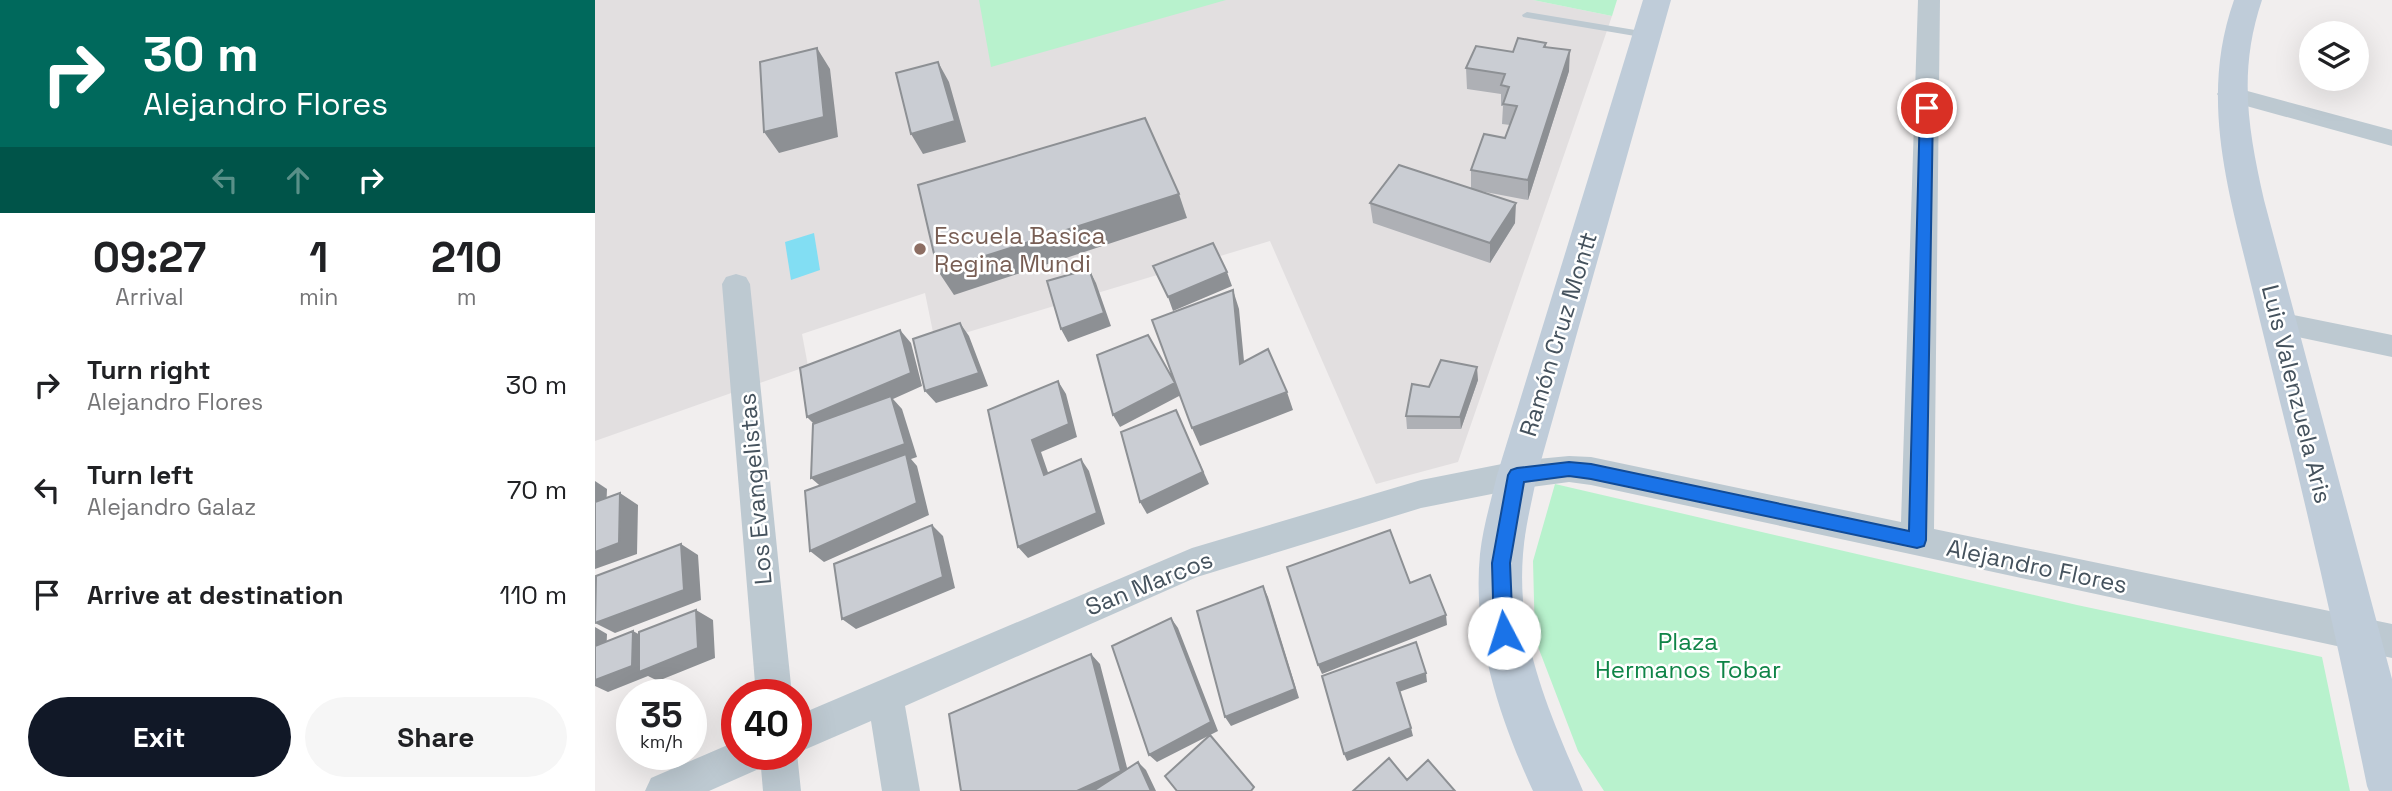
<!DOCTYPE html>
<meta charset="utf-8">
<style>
:root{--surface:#fff;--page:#f6f6f6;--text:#202124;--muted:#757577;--accent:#111827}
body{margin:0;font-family:"Space Grotesk",sans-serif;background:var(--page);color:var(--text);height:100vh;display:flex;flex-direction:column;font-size:26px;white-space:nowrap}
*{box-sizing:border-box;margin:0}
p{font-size:23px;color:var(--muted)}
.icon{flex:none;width:38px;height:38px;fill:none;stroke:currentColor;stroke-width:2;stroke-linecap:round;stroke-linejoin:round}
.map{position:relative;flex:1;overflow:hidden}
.sheet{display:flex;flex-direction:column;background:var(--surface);width:595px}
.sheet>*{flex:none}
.guide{background:#00695c;color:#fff;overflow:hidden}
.fabs{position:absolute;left:1704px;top:21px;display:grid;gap:14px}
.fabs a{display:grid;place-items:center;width:70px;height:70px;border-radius:50%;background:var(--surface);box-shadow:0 7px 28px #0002;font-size:35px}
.speed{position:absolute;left:21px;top:679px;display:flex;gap:14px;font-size:35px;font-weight:700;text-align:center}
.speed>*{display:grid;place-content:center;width:91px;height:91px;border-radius:50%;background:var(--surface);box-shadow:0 7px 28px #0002;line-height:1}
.speed small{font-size:18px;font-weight:400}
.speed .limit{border:10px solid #d22;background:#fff;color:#111}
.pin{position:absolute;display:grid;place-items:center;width:60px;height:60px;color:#fff;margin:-30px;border:4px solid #fff;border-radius:50%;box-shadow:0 2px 7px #0007}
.me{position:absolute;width:77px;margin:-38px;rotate:355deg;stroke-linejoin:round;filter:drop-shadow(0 0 5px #0008)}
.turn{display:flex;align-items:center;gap:24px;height:147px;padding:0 28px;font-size:32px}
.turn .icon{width:91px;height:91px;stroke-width:2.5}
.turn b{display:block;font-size:49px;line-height:60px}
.lanes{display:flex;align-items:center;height:66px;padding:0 28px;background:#0003;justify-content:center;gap:35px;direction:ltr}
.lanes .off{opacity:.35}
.eta{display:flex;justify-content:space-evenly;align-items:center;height:119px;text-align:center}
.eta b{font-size:42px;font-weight:700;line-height:49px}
.cta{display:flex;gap:14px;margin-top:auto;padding:14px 28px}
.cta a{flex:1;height:80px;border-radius:42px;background:var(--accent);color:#fff;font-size:28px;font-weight:700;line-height:80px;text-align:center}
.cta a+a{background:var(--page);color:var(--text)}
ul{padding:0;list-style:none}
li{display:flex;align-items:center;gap:21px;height:105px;padding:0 28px}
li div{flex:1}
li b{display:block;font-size:26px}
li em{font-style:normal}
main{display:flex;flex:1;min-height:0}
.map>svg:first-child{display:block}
</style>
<main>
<section class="sheet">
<div class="guide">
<div class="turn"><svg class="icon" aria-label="right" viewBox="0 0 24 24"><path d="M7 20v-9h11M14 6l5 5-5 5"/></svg><div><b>30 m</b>Alejandro Flores</div></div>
<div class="lanes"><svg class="icon off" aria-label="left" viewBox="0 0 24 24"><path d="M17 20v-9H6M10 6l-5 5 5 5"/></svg><svg class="icon off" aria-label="ahead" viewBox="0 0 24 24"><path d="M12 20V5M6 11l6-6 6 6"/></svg><svg class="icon" aria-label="right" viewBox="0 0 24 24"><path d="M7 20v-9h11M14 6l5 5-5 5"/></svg></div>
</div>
<div class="eta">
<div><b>09:27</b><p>Arrival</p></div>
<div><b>1</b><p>min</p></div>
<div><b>210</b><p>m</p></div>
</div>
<ul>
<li><svg class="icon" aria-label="right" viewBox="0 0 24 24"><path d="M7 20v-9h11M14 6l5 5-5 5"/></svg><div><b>Turn right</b><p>Alejandro Flores</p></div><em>30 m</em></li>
<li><svg class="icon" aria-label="left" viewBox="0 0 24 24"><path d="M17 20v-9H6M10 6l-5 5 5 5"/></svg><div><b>Turn left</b><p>Alejandro Galaz</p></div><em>70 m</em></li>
<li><svg class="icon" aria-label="arrive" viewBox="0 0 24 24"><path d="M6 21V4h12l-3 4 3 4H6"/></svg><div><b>Arrive at destination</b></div><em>110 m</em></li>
</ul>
<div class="cta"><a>Exit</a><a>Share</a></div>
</section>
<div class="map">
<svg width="1797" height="791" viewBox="0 0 1797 791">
<rect width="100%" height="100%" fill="#f1eeee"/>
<path fill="#e2dfe0" d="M 0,0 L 938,0 L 1017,16 L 863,462 L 781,484 L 675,241 L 340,342 L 330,293 L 207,334 L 213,366 L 0,441 Z"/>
<path fill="#b8f2cd" d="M 384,0 L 631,0 L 396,67 Z
M 938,0 L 1022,0 L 1017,16 Z
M 960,484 L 1482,605 L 1727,657 L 1755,791 L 1009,791 L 983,751 L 940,639 L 938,561 Z"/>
<path fill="#82def3" d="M 219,233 L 225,270 L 196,280 L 190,242 Z"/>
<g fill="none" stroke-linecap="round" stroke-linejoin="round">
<path fill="#bdc9d1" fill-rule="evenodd" d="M 932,12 L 1052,32 L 1057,35 L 1052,38 L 928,17 L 927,15 Z"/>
<path fill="#bdc9d1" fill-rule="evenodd" d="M 1323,0 L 1345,0 L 1339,529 L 1797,624 L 1797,658 L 996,485 L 974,482 L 922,489 L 826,508 L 602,577 L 310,706 L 325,791 L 287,791 L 276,721 L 202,753 L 206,791 L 168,791 L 166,768 L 114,791 L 50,791 L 56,778 L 142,741 L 142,754 L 201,754 L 201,716 L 597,548 L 826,480 L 922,461 L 974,456 L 996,457 L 1306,522 Z
M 1634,86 L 1797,130 L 1797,146 L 1626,99 L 1622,94 L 1626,89 Z
M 141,274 L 151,277 L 155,284 L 197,695 L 161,695 L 127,284 L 131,277 Z
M 1684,312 L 1797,335 L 1797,357 L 1674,331 L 1670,323 L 1674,315 Z"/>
<path fill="#bfccd9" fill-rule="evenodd" d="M 1048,0 L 1076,0 L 942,475 C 937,501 930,527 928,554 C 921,642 955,713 988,791 L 938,791 C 904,717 877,636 885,554 C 888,527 896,501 902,475 Z
M 1639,0 L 1667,0 C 1643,71 1653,129 1669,200 L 1797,679 L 1797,791 L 1774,791 L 1772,786 C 1749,673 1724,562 1697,450 C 1683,394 1669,337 1655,280 C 1632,186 1605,96 1639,0 Z"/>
</g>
<path fill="#aeb0b5" d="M 951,43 L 951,47 L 974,71 L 933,200 L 885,191 L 920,223 L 895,263 L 778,223 L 775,203 L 876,189 L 876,170 L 910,138 L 915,125 L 907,124 L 908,106 L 906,106 L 906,94 L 872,89 L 871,68 L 918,52 Z
M 883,380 L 866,429 L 812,429 L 811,416 L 834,387 Z"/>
<path fill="#8d9094" d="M 222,48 L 235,69 L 243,137 L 184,153 L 169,132 Z
M 975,50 L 974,71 L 933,200 L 933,180 Z
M 343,62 L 354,82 L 371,142 L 328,154 L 316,134 Z
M 584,194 L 592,218 L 359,295 L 343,271 Z
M 921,203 L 920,223 L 895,263 L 895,243 Z
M 494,269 L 501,283 L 516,326 L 473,342 L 466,329 Z
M 632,272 L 637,286 L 578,311 L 573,297 Z
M 638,290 L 644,309 L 651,382 L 645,364 Z
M 365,323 L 374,336 L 393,386 L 341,403 L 330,391 Z
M 305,330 L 316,343 L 327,386 L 298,399 L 307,409 L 322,457 L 316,459 L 322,466 L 334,515 L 229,562 L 215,551 L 230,490 L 216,478 L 225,430 L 212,417 Z
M 882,367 L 883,380 L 866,429 L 865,417 Z
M 463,381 L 471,394 L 482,437 L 446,452 L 458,487 L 449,475 L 437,440 Z
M 580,382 L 586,395 L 525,427 L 518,415 Z
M 692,392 L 698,410 L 605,446 L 597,428 Z
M 581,410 L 614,484 L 552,514 L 545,502 Z
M 486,459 L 494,471 L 510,524 L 433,558 L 423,547 Z
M 0,481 L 12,489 L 11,513 L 0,516 Z
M 25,493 L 43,505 L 42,554 L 0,569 L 0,552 Z
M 337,525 L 348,536 L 360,588 L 261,629 L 247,619 Z
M 86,544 L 103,555 L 106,600 L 20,633 L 0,623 Z
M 668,586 L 673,597 L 704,698 L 636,726 L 630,717 Z
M 101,610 L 118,620 L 120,658 L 63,681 L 53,676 L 13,692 L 0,686 L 0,680 L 38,631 L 56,641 Z
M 851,615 L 852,625 L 727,674 L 723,665 Z
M 576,618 L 583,628 L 623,731 L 562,762 L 554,755 Z
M 0,627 L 12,634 L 11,659 L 0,664 Z
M 496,654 L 505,664 L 535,779 L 507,791 L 482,791 Z
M 831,673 L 832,682 L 804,692 L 802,683 Z
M 816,728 L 818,736 L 752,761 L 749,754 Z
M 543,762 L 551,770 L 561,791 L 556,791 Z"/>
<path fill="#cacdd3" stroke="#8d9094" stroke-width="2" d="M 923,38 L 951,43 L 949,47 L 975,50 L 933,180 L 876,170 L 889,134 L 910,138 L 922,106 L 908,104 L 914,87 L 906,85 L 910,74 L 871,68 L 881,46 L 918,52 Z
M 222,48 L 229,117 L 169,132 L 165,62 Z
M 343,62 L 360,121 L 316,134 L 301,73 Z
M 550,118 L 584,194 L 343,271 L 323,185 Z
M 804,165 L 921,203 L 895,243 L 775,203 Z
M 618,243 L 632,272 L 573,297 L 558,266 Z
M 494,269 L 509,313 L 466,329 L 452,281 Z
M 638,290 L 645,364 L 673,349 L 692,392 L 597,428 L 557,320 Z
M 365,323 L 384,373 L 330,391 L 318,339 Z
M 305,330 L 316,373 L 212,417 L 205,368 Z
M 553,335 L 580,383 L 518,415 L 502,355 Z
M 846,360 L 882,367 L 865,417 L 811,416 L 817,384 L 834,387 Z
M 463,381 L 474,424 L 437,440 L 449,475 L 486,459 L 502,513 L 423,547 L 393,410 Z
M 296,396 L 310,444 L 216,478 L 218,424 Z
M 581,410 L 608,472 L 545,502 L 526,432 Z
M 311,454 L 322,503 L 215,551 L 210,491 Z
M 25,493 L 24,543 L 0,552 L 0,502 Z
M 337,525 L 348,577 L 247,619 L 239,564 Z
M 795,530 L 815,583 L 835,575 L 851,615 L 723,665 L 692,567 Z
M 86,544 L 89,590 L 0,623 L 1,576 Z
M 668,586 L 700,689 L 630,717 L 602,611 Z
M 101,610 L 103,648 L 44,672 L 44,632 Z
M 576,618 L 616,722 L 554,755 L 517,646 Z
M 38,631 L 37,666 L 0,680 L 0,646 Z
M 821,642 L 831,673 L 802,683 L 816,728 L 749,754 L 727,676 Z
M 496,654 L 526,771 L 482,791 L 366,791 L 354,714 Z
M 615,735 L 659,787 L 656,791 L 582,791 L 570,776 Z
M 794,758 L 812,780 L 833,760 L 860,791 L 758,791 Z
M 543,762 L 556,791 L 498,791 Z"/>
<path fill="#1a73e8" stroke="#114b97" stroke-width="2" d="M 1332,104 L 1338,108 L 1331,540 L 1329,546 L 1322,548 L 996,479 L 974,476 L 929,482 L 915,563 L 918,633 L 915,639 L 909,642 L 902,639 L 899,633 L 897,563 L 913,475 L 916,470 L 922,468 L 974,462 L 996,464 L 1314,531 L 1325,108 Z"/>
<circle fill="#8d6e63" stroke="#fff" stroke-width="2.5" cx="325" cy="249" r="7"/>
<g text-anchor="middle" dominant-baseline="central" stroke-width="5" stroke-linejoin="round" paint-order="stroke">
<g font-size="24" fill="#785e54" stroke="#fff" text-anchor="start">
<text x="339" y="235">Escuela Basica<tspan x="339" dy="28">Regina Mundi</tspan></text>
</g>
<g font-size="24" fill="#45525d" stroke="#fff">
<text transform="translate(963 334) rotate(-73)">Ramón Cruz Montt</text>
<text transform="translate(1702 394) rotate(76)">Luis Valenzuela Aris</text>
<text transform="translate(160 489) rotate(-95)">Los Evangelistas</text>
<text transform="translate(1442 566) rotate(12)">Alejandro Flores</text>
<text transform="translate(554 583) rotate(-22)">San Marcos</text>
</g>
<g font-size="24" fill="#0f8447" stroke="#fff">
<text x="1093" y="641">Plaza<tspan x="1093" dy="28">Hermanos Tobar</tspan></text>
</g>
</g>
</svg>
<div class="fabs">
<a><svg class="icon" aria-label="layers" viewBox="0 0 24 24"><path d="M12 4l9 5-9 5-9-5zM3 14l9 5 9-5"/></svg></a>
</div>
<div class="speed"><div>35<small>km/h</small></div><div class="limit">40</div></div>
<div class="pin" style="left:1332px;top:108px;background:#d93025"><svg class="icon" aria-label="arrive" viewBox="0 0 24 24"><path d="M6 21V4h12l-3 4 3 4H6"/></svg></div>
<svg class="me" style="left:909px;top:633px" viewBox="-20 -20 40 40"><circle r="19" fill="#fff"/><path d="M0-13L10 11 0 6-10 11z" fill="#1a73e8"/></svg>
</div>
</main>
